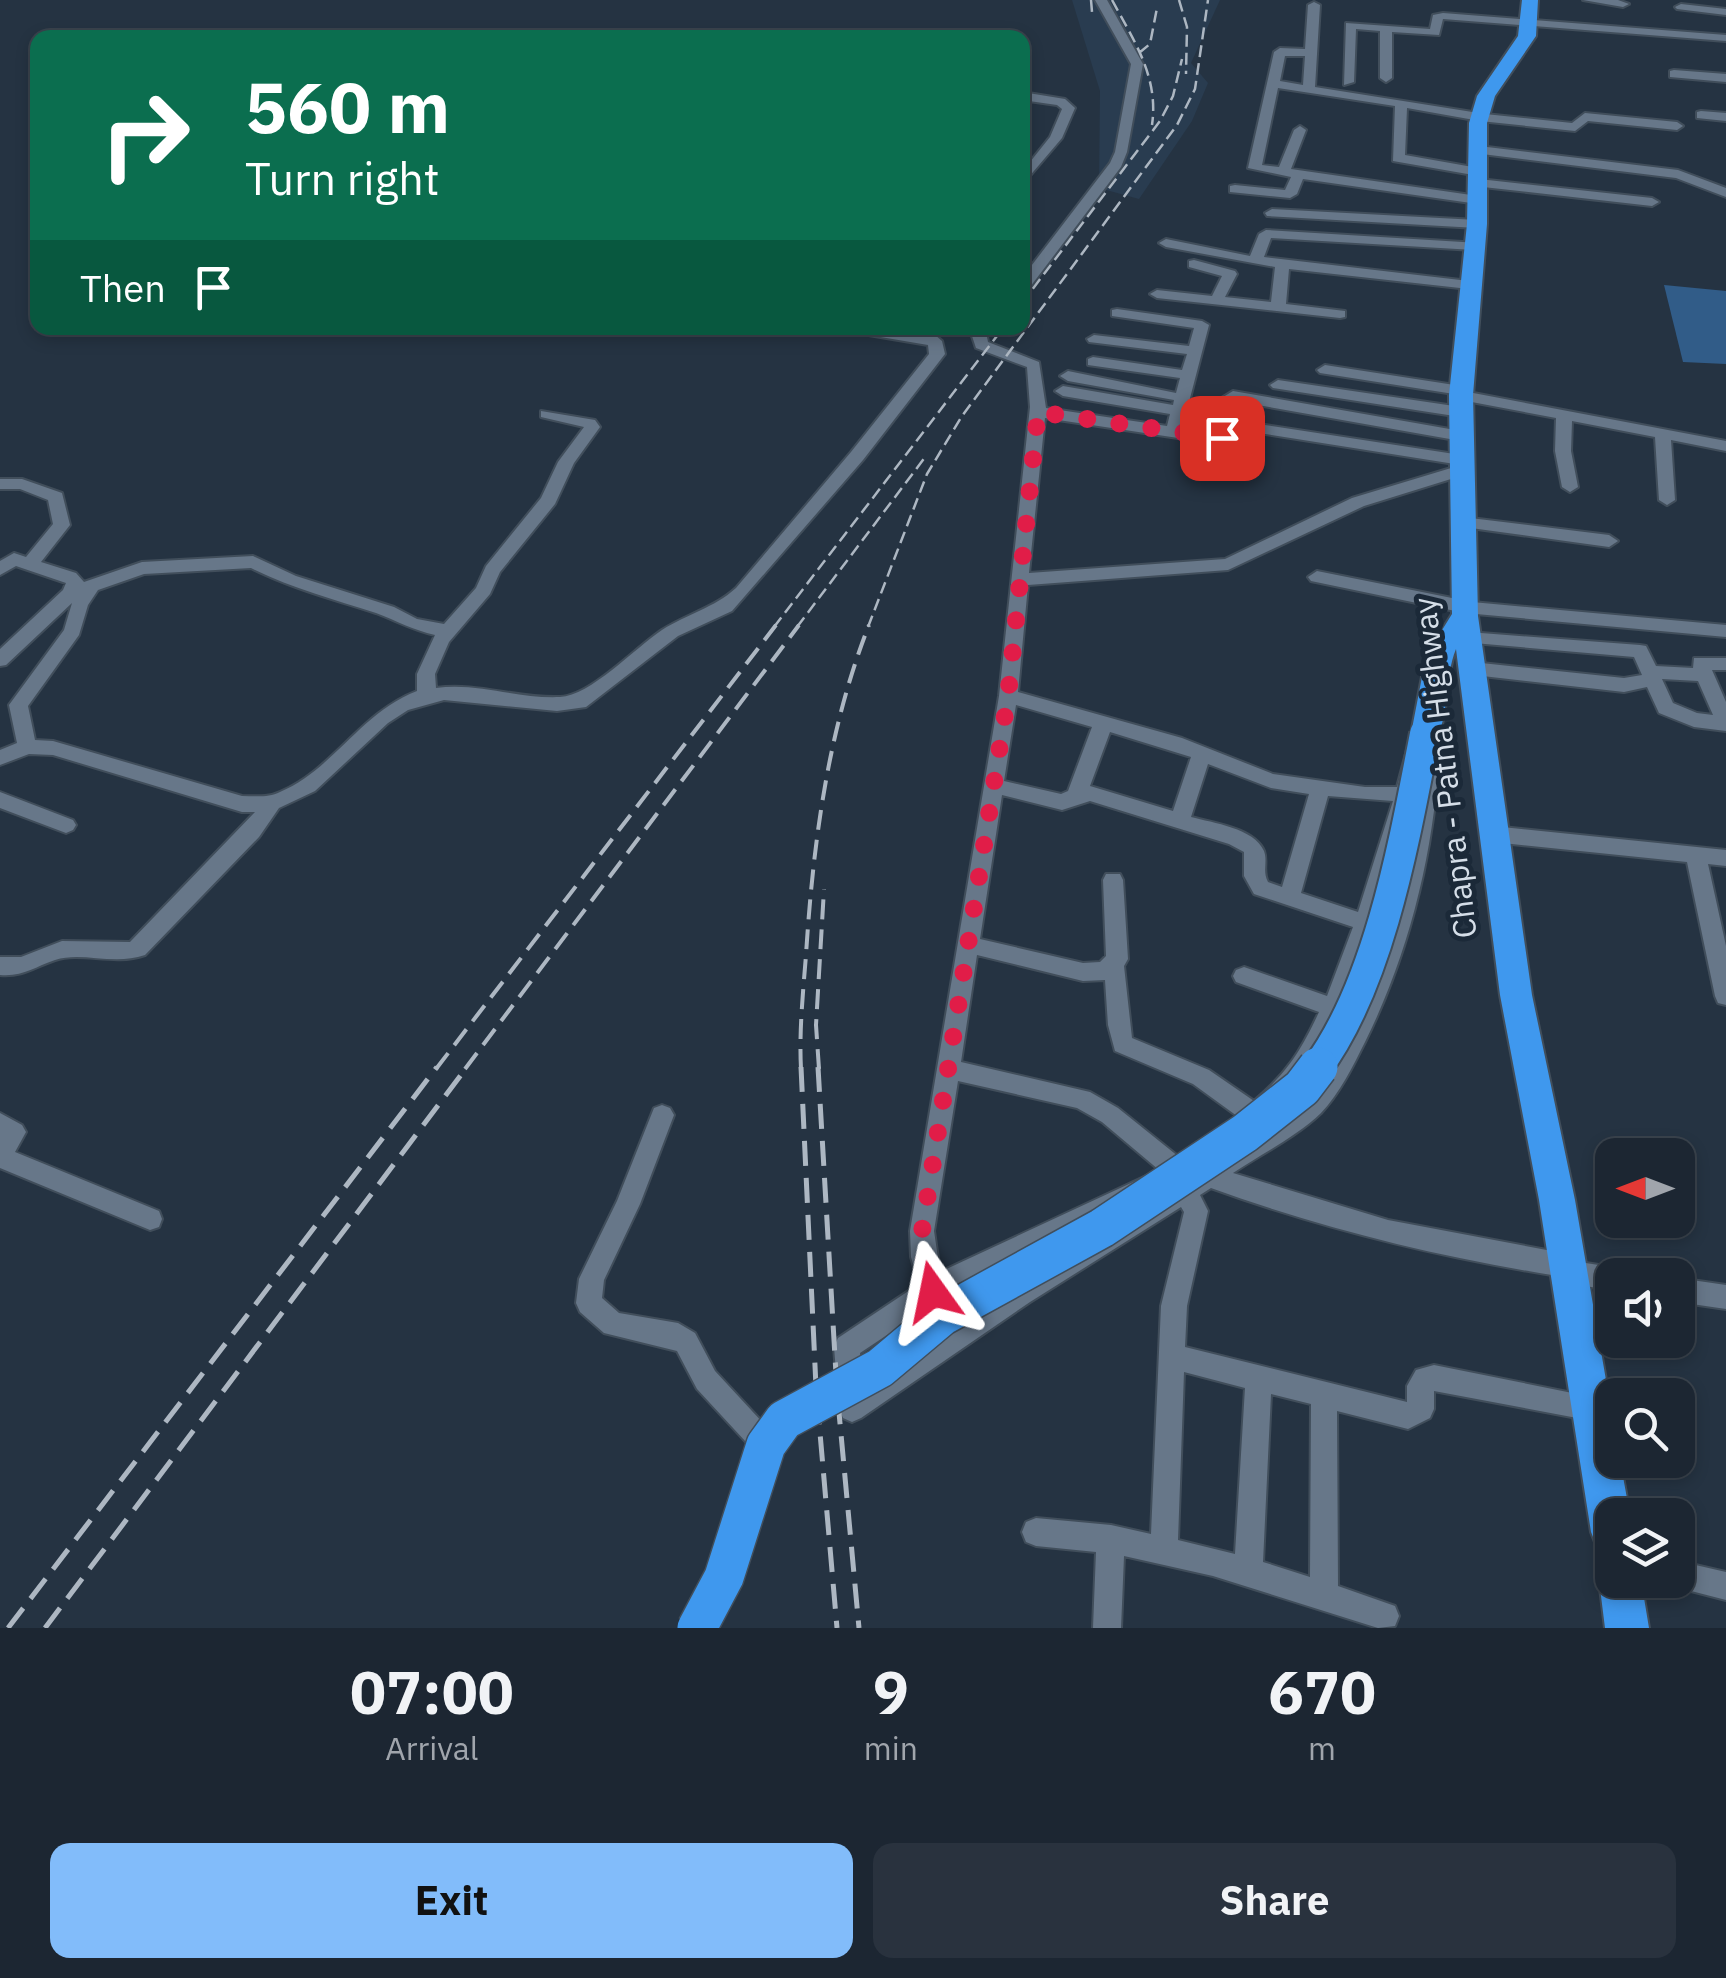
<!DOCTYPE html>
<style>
:root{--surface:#1c2632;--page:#29323e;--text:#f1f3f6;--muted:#a0a5ac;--line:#3a434d;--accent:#82bcfa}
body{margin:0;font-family:"IBM Plex Sans",sans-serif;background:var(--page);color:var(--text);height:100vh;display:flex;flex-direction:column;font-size:38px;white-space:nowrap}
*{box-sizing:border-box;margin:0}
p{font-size:32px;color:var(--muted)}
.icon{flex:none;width:55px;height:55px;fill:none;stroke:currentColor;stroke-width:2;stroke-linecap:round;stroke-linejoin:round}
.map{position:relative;height:1628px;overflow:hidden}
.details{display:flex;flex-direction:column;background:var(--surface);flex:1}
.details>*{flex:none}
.top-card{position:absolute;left:30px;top:30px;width:1000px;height:305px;border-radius:20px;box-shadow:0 5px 15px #0003,0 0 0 2px var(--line);background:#0b6e4f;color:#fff;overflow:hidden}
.needle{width:65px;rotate:270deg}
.fabs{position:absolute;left:1595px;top:1138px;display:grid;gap:20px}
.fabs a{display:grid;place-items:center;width:100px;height:100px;border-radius:20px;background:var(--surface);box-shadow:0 5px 15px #0003,0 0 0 2px var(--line);font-size:50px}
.pin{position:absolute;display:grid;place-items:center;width:85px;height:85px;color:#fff;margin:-42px;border-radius:20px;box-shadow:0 5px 15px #0006}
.me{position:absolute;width:110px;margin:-55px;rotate:348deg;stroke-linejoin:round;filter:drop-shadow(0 0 8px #0008)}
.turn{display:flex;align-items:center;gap:35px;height:210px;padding:0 50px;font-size:45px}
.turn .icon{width:130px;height:130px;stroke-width:2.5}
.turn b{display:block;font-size:70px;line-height:85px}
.then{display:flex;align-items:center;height:95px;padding:0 50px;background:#0003;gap:20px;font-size:38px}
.eta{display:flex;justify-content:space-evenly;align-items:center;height:170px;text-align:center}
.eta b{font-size:60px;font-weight:800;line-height:70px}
.cta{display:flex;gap:20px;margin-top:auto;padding:20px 50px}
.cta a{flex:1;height:115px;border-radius:20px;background:var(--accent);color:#111;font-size:40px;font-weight:800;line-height:115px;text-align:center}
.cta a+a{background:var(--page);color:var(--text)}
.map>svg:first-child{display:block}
</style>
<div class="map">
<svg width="1726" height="1628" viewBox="0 0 1726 1628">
<rect width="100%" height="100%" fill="#253342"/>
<path fill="#293c50" d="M 1072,0 L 1220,0 L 1191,63 L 1208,83 L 1192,121 L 1139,199 L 1099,188 L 1100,91 Z"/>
<path fill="#315c88" d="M 1664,285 L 1726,291 L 1726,364 L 1683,362 Z"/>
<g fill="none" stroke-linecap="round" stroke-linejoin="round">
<defs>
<path id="minor" d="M 1095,0 L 1107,0 L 1143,64 L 1127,152 L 1121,167 L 1027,291 L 1022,292 L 1022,278 L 1110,163 L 1115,152 L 1131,64 Z
M 1583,0 L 1618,0 L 1629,4 L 1623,7 Z
M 1314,2 L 1320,5 L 1315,87 L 1485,114 L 1572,123 L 1585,113 L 1677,122 L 1683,126 L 1677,130 L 1588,121 L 1575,131 L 1480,121 L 1407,108 L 1405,155 L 1484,169 L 1484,175 L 1479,176 L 1393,161 L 1395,106 L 1278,88 L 1262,165 L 1279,167 L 1294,130 L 1300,126 L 1306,130 L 1291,169 L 1478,196 L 1485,200 L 1478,204 L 1303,179 L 1297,194 L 1290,198 L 1230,192 L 1230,186 L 1235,185 L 1285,190 L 1291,177 L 1248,168 L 1274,52 L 1280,48 L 1305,49 L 1308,5 ZM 1285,56 L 1305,56 L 1303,85 L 1280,81 Z
M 1681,4 L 1726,9 L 1726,15 L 1677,9 L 1675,7 Z
M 1443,13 L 1726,35 L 1726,41 L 1443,19 L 1439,35 L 1392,32 L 1392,78 L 1386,82 L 1380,78 L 1380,31 L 1356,29 L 1354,82 L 1344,85 L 1346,23 L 1430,29 L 1433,15 Z
M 1674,70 L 1726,74 L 1726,82 L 1670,77 L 1670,71 Z
M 1022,92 L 1065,99 L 1075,108 L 1062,138 L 1022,185 L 1022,172 L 1050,137 L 1062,109 L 1057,105 L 1022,100 Z
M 1701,111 L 1726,113 L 1726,121 L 1697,118 L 1697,112 Z
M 1479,146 L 1678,170 L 1726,188 L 1726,197 L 1676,178 L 1474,153 L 1474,147 Z
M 1479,179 L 1652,198 L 1659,202 L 1652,206 L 1474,186 L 1472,183 Z
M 1272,209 L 1477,220 L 1484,224 L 1477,228 L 1267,216 L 1265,213 Z
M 1266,230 L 1479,243 L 1481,246 L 1474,250 L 1271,238 L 1264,257 L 1469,281 L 1476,285 L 1469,289 L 1289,269 L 1286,304 L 1345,311 L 1345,317 L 1340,318 L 1157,298 L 1150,294 L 1157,290 L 1212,296 L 1222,276 L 1189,267 L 1189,261 L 1194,260 L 1235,271 L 1237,274 L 1225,297 L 1271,302 L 1275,267 L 1166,247 L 1159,243 L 1166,239 L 1250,256 L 1259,234 Z
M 1117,309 L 1202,321 L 1209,325 L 1182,429 L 1215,434 L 1220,399 L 1233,391 L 1461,431 L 1469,436 L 1461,441 L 1235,401 L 1231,437 L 1218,444 L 1045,418 L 1029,573 L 1225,559 L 1352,498 L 1461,465 L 1259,433 L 1259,427 L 1265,425 L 1461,455 L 1469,460 L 1461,465 L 1469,470 L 1467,474 L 1364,506 L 1228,570 L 1028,585 L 1018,692 L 1182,738 L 1273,774 L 1365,787 L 1397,787 L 1422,694 L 1431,687 L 1440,694 C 1443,813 1418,935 1365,1042 C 1353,1066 1340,1093 1321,1113 C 1296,1137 1261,1154 1233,1173 L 1388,1220 L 1568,1254 L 1577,1258 L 1579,1262 L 1612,1267 L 1623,1275 L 1612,1275 L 1612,1291 L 1560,1281 L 1558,1276 C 1439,1257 1324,1229 1211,1188 L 1200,1195 L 1208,1211 L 1187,1306 L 1185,1347 L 1407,1402 L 1407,1386 L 1416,1370 L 1434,1365 L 1602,1399 L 1606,1408 L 1602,1417 L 1593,1421 L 1434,1391 L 1434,1409 L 1430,1418 L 1408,1429 L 1337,1411 L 1338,1586 L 1395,1606 L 1399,1616 L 1395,1626 L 1378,1628 L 1213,1576 L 1124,1556 L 1121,1628 L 1093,1628 L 1096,1552 L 1036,1546 L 1026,1542 L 1022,1532 L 1026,1522 L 1036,1518 L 1111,1525 L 1151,1534 L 1161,1306 L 1184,1212 L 1181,1207 L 1030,1302 L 861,1418 L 852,1422 L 843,1418 L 839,1409 L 834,1347 L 838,1338 L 919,1284 L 911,1257 L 910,1231 L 999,696 L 1030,407 L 1027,367 L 976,348 L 972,336 L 979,328 L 994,328 L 987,337 L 988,342 L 1039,362 L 1046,408 L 1167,426 L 1170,414 L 1063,396 L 1055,391 L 1063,386 L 1173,405 L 1174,400 L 1068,381 L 1060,376 L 1068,371 L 1176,393 L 1180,378 L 1088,365 L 1088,359 L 1093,357 L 1182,370 L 1187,354 L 1089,342 L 1087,339 L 1094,335 L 1189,346 L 1194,328 L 1112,316 L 1112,310 ZM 1016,705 L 1092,727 L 1068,791 L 1061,794 L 1004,781 ZM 1110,732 L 1191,757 L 1173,811 L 1090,786 ZM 1208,764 L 1271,788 L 1309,794 L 1282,887 L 1268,882 C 1262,871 1268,862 1264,851 C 1254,828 1213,823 1191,817 ZM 1419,779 C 1410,874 1371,1020 1309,1093 C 1291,1114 1263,1127 1240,1142 L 1299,1091 L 1318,1063 L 1342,1015 L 1377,923 ZM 1002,795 L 1062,810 L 1090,801 L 1229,844 L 1244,852 L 1244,876 L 1254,894 L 1353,927 L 1327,996 L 1244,967 L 1236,970 L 1233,976 L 1236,982 L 1319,1012 C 1301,1051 1287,1073 1254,1101 L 1209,1070 L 1132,1038 L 1124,966 L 1128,959 L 1123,880 L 1120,874 L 1106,874 L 1103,880 L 1106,956 L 1100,962 L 1083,963 L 980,939 ZM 1328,796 L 1393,801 L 1358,912 L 1301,893 ZM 977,955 L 1083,981 L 1105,980 L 1108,1025 L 1115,1051 L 1193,1084 L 1237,1116 L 1179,1157 L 1118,1108 L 1090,1092 L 961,1062 ZM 958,1081 L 1077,1108 L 1102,1122 L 1159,1170 L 940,1272 L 934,1231 ZM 1151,1199 L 1012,1285 L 863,1386 L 860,1353 L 947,1295 ZM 1184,1372 L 1245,1388 L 1235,1554 L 1178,1540 ZM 1271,1394 L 1311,1404 L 1310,1577 L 1263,1562 Z
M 844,328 L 876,328 L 916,334 L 911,328 L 927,328 L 942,341 L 945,354 L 863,460 L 732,611 L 678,636 L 586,707 L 557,711 L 444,700 L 408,710 L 388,723 L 315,791 L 279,808 L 259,837 L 145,955 C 113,966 82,951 55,960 C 34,967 23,977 0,975 L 0,957 L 21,957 L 62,941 L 130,942 L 255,812 L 242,812 L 53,755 L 29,754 L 0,765 L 0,750 L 17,743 L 9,705 L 64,630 L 72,603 L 6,665 L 0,666 L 0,649 L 63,590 L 66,583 L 16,566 L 0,575 L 0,561 L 14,553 L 26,557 L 53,524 L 48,500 L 20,489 L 0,489 L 0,479 L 22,479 L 62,493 L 70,525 L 41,562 L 76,573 L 84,582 L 142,562 L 253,556 L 296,576 L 394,607 L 417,619 L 444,624 L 476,588 L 486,566 L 541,498 L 558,462 L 584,427 L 541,417 L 541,411 L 595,420 L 600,427 L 574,463 L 555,504 L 500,572 L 490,594 L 449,642 L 435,674 L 436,688 C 477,682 518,699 560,697 C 590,696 635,648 662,630 C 687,614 714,608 736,588 L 851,452 L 929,354 L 928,345 L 851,332 ZM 251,568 C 291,588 333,599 376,613 C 397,621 413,630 435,635 L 417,674 L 417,691 C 360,713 334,769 280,792 C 268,798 255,796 242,796 L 53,741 L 35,740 L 28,706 L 79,635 L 88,605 L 98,590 L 144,574 Z
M 1325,365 L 1461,386 L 1468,392 L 1726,441 L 1726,451 L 1671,440 L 1675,500 L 1667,505 L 1659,500 L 1655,437 L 1572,421 L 1571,451 L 1578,487 L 1570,492 L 1562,487 L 1555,451 L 1556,418 L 1461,400 L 1454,394 L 1320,373 L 1317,370 Z
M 1278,380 L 1461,407 L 1469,412 L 1461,417 L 1273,388 L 1270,385 Z
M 1462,517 L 1609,535 L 1618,541 L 1609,547 L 1456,526 L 1456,518 Z
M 1317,571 L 1472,602 L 1726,625 L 1726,637 L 1465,613 L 1311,581 L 1308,577 Z
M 1468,632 L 1640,645 L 1646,646 L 1656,666 L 1693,668 L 1694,658 L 1726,658 L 1726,670 L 1712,670 L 1726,702 L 1726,731 L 1694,727 L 1659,713 L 1647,687 L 1624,692 L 1465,674 L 1463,669 L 1465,664 L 1472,662 L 1624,678 L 1642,675 L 1634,657 L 1462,642 L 1459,638 L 1462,634 ZM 1662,679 L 1698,681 L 1713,715 L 1697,713 L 1673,703 Z
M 0,792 L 73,820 L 76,825 L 73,830 L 66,833 L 0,808 Z
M 1493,826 L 1726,850 L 1726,866 L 1708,864 L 1726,946 L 1726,1005 L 1718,1003 L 1715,996 L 1687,862 L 1493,842 L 1486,840 L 1483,834 L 1486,828 Z
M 662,1105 L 670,1108 L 674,1115 L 640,1204 L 604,1280 L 602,1298 L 619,1313 L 678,1323 L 695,1333 L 715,1371 L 764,1424 L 768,1433 L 764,1442 L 755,1446 L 746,1442 L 697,1389 L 677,1351 L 604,1333 L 580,1312 L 576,1303 L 579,1279 L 617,1201 L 654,1108 Z
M 0,1113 L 22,1125 L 26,1132 L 15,1152 L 159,1211 L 162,1219 L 159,1227 L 150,1230 L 0,1168 Z
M 1678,1278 L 1726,1285 L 1726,1309 L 1678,1302 Z
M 1678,1561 L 1726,1572 L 1726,1600 L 1668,1585 L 1666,1580 L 1678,1580 Z"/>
<path id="highway" d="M 1522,0 L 1538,0 L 1536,36 L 1495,96 L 1487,123 L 1487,224 L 1473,395 L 1478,616 L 1532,995 L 1575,1200 L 1612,1415 L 1612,1460 L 1620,1460 L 1630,1515 L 1612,1515 L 1612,1553 L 1597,1547 L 1591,1532 L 1539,1200 L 1500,995 L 1456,649 C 1444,678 1450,716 1435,741 L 1425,745 L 1415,741 L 1411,734 L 1426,656 L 1452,614 L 1449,395 L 1467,224 L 1469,123 L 1477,96 L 1518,36 Z
M 1612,1562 L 1612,1580 L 1641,1580 L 1649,1628 L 1605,1628 L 1599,1580 L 1605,1565 Z"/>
</defs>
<use href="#minor" stroke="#414e5b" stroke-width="4"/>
<use href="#highway" stroke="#414e5b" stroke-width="4"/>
<use href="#minor" fill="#677789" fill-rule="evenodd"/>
<use href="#highway" fill="#3f98ee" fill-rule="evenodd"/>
<path stroke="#adb7c2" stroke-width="2.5" stroke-dasharray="12 6" stroke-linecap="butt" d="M 1091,0 L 1092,12
M 1112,0 C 1134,41 1159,77 1152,125
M 1179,0 L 1187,27 L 1186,74
M 1139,53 L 1150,44 L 1157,8
M 1022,303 L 1160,121 L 1173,96 L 1182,59
M 774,627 L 1003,328
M 797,627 L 926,456
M 868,627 L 927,474 L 962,416 L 1177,125 L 1195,89 L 1208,0"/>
<path stroke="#adb7c2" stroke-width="4" stroke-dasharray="20 10" stroke-linecap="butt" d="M 436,1069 L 776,625
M 465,1069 L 799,625
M 801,1069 C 799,1031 803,993 806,955 C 813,844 828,729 869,625
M 819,1069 L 816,1025 L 824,889"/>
<path stroke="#adb7c2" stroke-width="5" stroke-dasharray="25 12" stroke-linecap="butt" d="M 801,1067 L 816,1387 L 837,1628
M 818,1067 L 837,1391 L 859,1628
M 8,1628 L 437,1067
M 45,1628 L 467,1067"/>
<defs>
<path id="highway-bridge-far1" d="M 1316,1069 C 1380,984 1405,837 1425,734"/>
<path id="highway-bridge" d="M 697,1628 L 724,1577 L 766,1445 L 784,1420 L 880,1368 L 942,1316 L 1102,1228 L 1245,1133 L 1302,1088 L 1318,1067"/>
</defs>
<use href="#highway-bridge-far1" stroke="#414e5b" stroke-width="34" stroke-linecap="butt"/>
<use href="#highway-bridge" stroke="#414e5b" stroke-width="42" stroke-linecap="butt"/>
<use href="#highway-bridge-far1" stroke="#3f98ee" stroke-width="30"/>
<use href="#highway-bridge" stroke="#3f98ee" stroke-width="39"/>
</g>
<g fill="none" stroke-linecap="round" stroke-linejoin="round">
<path stroke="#e11d48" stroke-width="18" stroke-dasharray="0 32.4" d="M 933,1292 L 923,1257 L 922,1231 L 1008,696 L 1038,412 L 1222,438"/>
</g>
<g text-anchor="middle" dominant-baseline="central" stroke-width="10" stroke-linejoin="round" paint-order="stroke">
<g font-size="32" fill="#d5dee8" stroke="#1b2938">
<text transform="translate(1444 768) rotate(-97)">Chapra - Patna Highway</text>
</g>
</g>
</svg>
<div class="fabs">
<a><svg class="needle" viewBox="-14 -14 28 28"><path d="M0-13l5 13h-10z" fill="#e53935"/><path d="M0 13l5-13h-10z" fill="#a0a5ac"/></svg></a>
<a><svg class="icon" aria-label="sound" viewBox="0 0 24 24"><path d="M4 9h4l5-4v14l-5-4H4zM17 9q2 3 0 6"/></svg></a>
<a><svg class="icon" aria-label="search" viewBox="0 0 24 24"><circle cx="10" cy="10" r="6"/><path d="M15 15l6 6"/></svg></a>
<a><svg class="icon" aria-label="layers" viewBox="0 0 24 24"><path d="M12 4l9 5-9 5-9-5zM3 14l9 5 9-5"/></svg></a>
</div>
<div class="pin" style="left:1222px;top:438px;background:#d93025"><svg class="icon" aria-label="arrive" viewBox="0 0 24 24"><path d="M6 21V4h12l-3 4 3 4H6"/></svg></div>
<svg class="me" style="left:933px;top:1292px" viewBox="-20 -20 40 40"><path d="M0-17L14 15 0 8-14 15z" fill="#e11d48" stroke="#fff" stroke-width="4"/></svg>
<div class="top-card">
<div class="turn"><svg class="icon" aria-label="right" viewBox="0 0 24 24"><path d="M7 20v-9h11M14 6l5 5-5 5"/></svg><div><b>560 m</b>Turn right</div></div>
<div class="then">Then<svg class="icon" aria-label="arrive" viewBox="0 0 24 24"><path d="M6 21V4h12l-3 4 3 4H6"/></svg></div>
</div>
</div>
<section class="details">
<div class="eta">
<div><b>07:00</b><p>Arrival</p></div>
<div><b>9</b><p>min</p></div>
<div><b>670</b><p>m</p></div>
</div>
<div class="cta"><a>Exit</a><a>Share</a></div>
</section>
